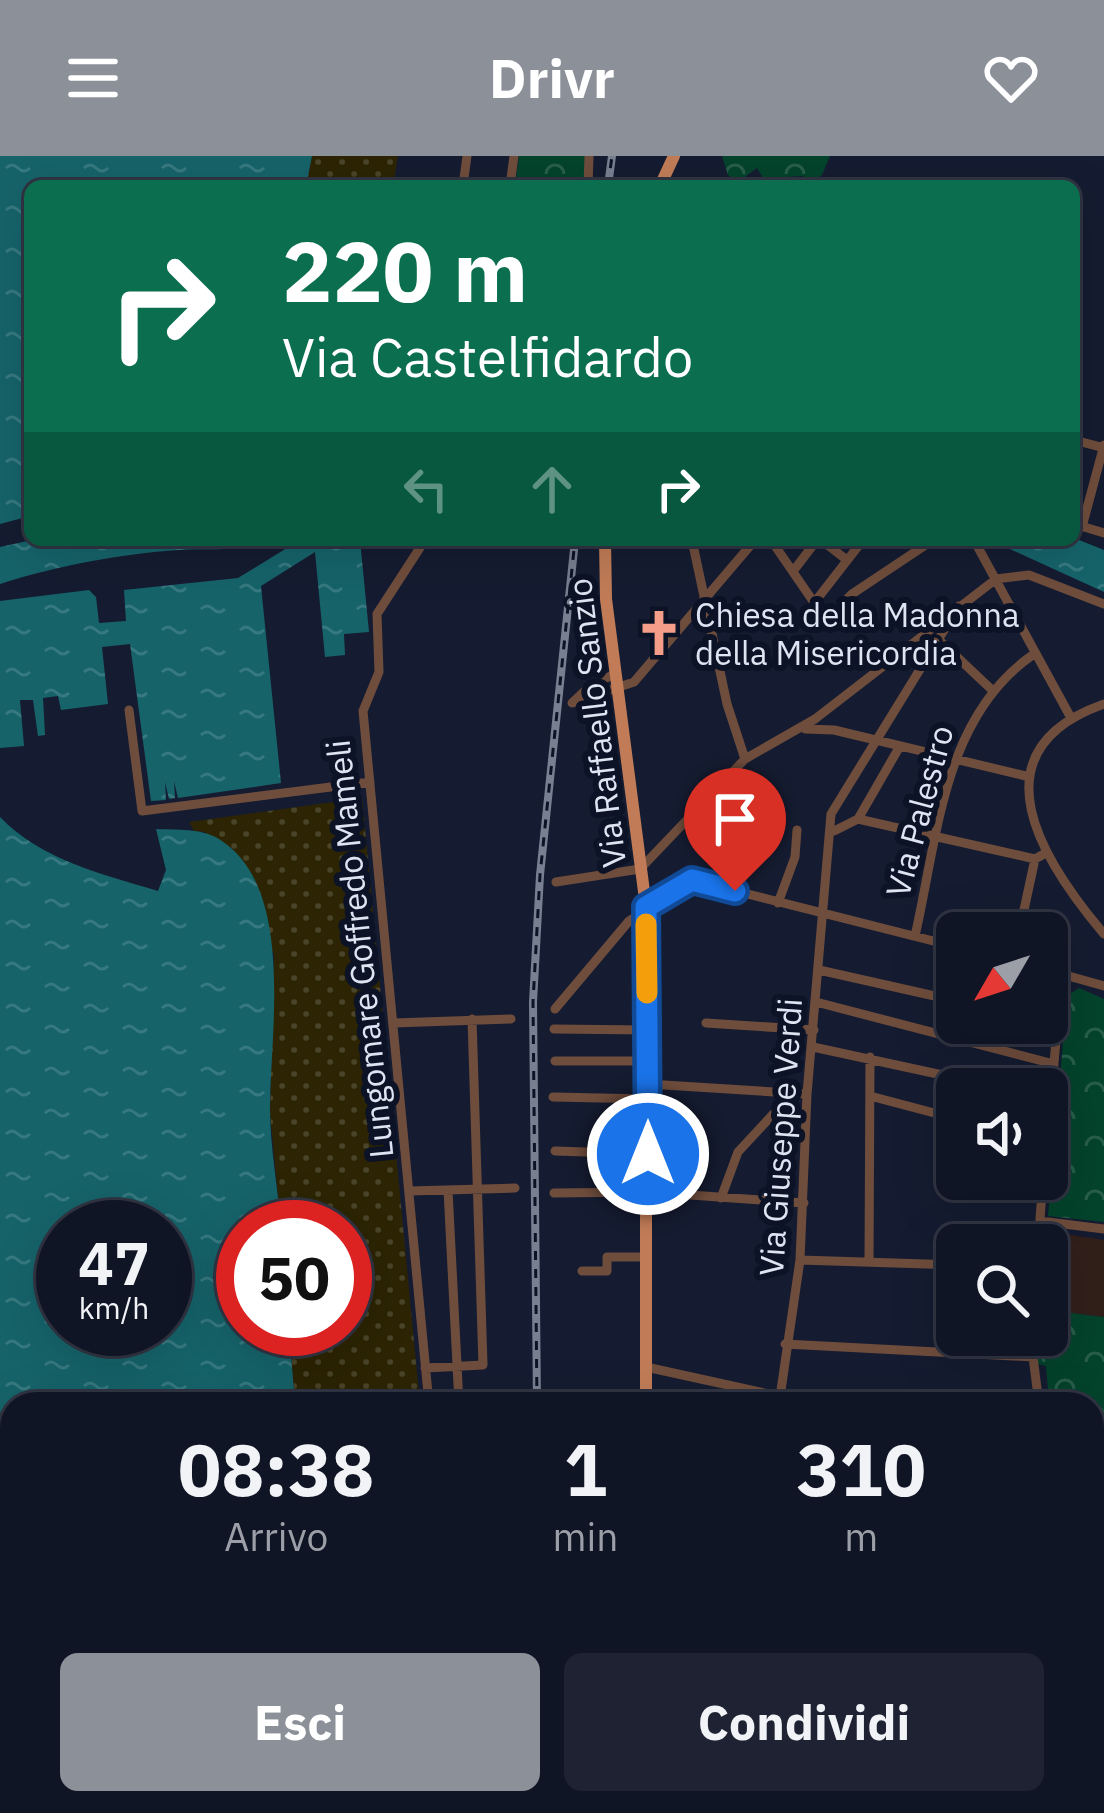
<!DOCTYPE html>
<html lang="it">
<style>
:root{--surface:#101525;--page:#1e2232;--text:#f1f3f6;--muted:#9c9fa7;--line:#303442;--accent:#8c9099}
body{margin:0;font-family:"IBM Plex Sans",sans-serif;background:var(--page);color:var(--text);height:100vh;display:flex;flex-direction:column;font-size:45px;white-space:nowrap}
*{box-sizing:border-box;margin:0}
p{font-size:39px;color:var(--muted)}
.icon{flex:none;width:66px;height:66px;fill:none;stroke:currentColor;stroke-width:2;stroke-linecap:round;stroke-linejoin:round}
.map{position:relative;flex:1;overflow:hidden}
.drawer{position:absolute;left:0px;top:1236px;width:1104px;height:423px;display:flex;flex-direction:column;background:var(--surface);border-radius:36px 36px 0 0;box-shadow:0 12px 48px #0002,0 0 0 3px var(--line)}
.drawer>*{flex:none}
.banner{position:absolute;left:24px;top:24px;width:1056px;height:366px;border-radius:18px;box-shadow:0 12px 48px #0002,0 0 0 3px var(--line);background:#0b6e4f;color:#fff;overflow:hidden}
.needle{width:78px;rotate:231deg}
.tools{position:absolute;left:936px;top:756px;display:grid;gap:24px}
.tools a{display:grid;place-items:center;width:132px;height:132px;border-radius:18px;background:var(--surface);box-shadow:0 12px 48px #0002,0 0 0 3px var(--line);font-size:60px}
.speed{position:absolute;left:36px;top:1044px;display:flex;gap:24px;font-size:60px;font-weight:700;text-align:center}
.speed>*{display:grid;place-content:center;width:156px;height:156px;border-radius:50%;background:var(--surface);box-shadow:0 12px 48px #0002,0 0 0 3px var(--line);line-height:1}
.speed small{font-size:30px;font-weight:400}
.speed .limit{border:18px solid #d22;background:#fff;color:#111}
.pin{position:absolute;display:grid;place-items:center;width:102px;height:102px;color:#fff;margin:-123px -51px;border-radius:50% 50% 50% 0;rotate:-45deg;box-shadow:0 0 12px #0007}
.pin .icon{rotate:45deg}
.me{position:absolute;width:132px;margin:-66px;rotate:0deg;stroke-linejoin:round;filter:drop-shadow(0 0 9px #0008)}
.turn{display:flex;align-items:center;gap:42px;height:252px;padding:0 60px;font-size:54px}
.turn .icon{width:156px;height:156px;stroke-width:2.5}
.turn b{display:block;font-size:84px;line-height:102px}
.lanes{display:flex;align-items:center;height:114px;padding:0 60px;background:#0003;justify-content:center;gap:60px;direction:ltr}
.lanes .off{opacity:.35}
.eta{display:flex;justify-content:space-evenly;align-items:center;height:204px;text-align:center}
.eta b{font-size:72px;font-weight:800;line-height:84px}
.button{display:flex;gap:24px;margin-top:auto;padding:24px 60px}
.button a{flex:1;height:138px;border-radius:18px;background:var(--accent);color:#fff;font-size:48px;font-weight:800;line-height:138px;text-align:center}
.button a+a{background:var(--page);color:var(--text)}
header{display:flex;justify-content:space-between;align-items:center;height:156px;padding:0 60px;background:var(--accent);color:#fff;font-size:54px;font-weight:800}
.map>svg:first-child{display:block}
</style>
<header><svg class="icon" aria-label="menu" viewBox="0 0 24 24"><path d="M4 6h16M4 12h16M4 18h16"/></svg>Drivr<svg class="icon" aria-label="heart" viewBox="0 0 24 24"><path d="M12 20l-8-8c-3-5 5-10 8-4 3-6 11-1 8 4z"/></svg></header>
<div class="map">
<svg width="1104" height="1657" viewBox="0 0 1104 1657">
<defs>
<pattern id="forest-crowns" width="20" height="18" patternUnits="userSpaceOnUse" patternTransform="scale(3)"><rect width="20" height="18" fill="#04432c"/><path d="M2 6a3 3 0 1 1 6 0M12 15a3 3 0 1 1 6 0" fill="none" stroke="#285e4b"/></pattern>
<pattern id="sand-dots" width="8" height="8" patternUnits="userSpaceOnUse" patternTransform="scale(3)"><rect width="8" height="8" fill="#2c2403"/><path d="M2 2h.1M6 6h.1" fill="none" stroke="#4a4428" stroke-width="1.8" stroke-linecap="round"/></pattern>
<pattern id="water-ripples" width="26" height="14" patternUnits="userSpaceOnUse" patternTransform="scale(3)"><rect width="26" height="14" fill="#16636a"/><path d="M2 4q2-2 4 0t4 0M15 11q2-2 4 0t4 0" fill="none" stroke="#377980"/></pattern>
</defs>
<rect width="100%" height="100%" fill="#151c31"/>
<path fill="#311f1a" d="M 1046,1075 L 1104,1084 L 1104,1161 L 1047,1154 Z
M 941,1120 L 957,1120 L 957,1179 L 1031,1179 L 1030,1196 L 938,1186 Z"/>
<path fill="url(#forest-crowns)" d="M 519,0 L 585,0 L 584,30 L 515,30 Z
M 722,0 L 830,0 L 822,19 L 804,30 L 803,20 L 763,22 L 757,12 L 738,26 L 728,19 Z
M 1079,832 L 1104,843 L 1104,1066 L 1048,1060 L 1067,840 Z
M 1047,1154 L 1104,1161 L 1104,1265 L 1095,1264 L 1092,1248 L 1049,1245 L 1046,1210 L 1038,1208 L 1038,1179 L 1047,1179 Z"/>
<path fill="url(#sand-dots)" d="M 312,0 L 398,0 L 393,30 L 306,30 Z
M 362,642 L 420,1248 L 295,1248 L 289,1173 L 345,1173 L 345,1071 L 281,1071 L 270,958 L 274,798 L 205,676 L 194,675 L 189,666 Z"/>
<path fill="url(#water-ripples)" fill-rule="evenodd" d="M 0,0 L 312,0 L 306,30 L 30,30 L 30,360 L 0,368 Z
M 1074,382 L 1104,394 L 1104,436 L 990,384 Z
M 32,384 L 264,384 C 237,397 208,392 179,394 C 120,398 55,410 0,428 L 0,391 Z
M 300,384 L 360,384 L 369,476 L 344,478 L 345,499 L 325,501 L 315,396 L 261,430 L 281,627 L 178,642 L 174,625 L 175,642 L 169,643 L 165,626 L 166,644 L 151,645 L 130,488 L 102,491 L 108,548 L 61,554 L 58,540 L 43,542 L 45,579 L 38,580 L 33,544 L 20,544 L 24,590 L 0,592 L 0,445 L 89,434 L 96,441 L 99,467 L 126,465 L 124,434 L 238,422 Z
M 0,661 C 41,704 102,718 158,735 L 166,714 L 156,673 C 176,674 201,672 219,683 C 296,731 270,875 270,952 C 270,991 278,1032 281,1071 L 243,1071 L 243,1173 L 289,1173 L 295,1248 L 12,1248 L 12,1647 L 348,1647 L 346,1657 L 0,1657 ZM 63,1071 L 165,1071 L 165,1173 L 63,1173 Z"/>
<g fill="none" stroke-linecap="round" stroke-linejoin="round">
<path stroke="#6f4d3c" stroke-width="9" d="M 463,30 L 467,0
M 510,30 L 514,0
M 588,30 L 589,0
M 1074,284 L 1104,292
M 1074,368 L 1104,377
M 1082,371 L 1104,289
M 425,384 L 377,458 L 379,516 L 363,555 L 429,1248
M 692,384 L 727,548 L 745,603
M 771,384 L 826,464 L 852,438 L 933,384
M 821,384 L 847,404
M 974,384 L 1071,562
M 794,414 L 817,384
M 814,447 L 863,384
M 938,483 L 991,533
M 615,518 L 591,529 L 572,547 L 634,526 L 755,384
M 1104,548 C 971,595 1043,706 1104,778
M 129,554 L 142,655 L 370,626
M 805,573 L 834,574 L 1030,621
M 858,663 L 900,590
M 834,675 L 858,663 L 1035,703 L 1044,698
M 556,726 L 640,713 L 745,603 L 815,563 L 996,423 L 1029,419 L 1104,448
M 778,747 L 795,701 L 797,674
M 1019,777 L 1035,703
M 915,780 C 938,680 943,560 1034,498
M 819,814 L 957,845
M 1047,814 L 1104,830
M 816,846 L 1054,908
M 555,853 L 629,765 L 692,724 L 957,791
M 394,867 L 511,863
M 706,867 L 814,874
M 554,873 L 648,874
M 813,891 L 1007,933
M 555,905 L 648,905
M 648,928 L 807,938
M 870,940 L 957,963
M 553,941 L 648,943
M 1047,984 L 1062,818
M 555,995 L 648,998
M 952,1033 L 957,963
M 448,1034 L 459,1248 L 518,1245
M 410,1035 L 515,1032
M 554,1037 L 648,1036 L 804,1047
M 721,1042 L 738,996 L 790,940
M 1040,1065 L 1104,1073
M 1038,1089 L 1043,1023
M 800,1104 L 957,1109
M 869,1106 L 870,901
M 582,1115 L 607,1115 L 607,1101 L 647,1101
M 785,1188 L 1033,1201 L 1039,1248
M 646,1211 L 778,1240
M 425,1212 L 483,1209 L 472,863
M 779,1248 L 800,1104 L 807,938 L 831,658 L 959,450
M 985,1248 L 985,1245
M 1104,1342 L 1104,1353
M 1092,1406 L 1104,1361
M 1092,1526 L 1104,1533
M 705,1647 L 729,1657
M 763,1647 L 763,1657
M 817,1647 L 818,1657
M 883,1647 L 890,1657
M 454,1657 L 454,1647
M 1052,1657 L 1053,1647"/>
<path stroke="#c17c57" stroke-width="12" d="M 660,30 L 674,0
M 605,384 L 606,443 L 646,751 L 646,1248
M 645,1657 L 645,1647"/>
<defs>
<path id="rail" d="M 608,30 L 612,0
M 537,1248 L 533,846 L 540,719 L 575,384
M 538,1647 L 538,1657"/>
</defs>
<use href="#rail" stroke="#787f90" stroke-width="8"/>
<use href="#rail" stroke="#0c1326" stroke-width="3" stroke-dasharray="9" stroke-linecap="butt"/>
</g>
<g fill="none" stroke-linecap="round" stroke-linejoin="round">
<defs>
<path id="route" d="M 648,998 L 646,751 L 692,724 L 735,735"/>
</defs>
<use href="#route" stroke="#114b97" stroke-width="30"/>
<use href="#route" stroke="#1a73e8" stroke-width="21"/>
<path stroke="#f59e0b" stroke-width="21" d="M 646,768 L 647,837"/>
</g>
<defs>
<symbol id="church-bare" viewBox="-9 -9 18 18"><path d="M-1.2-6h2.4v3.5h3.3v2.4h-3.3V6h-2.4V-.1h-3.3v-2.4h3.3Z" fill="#f49e8a" stroke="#0c1326" stroke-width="2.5" paint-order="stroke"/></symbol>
</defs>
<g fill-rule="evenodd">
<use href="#church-bare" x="626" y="444" width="66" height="66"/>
</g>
<g text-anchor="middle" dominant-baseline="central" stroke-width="12" stroke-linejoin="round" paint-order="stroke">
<g font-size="33" fill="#dee4f2" stroke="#0c1326" text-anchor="start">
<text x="695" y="458">Chiesa della Madonna<tspan x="695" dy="38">della Misericordia</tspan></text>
</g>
<g font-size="33" fill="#dee4f2" stroke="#0c1326">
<text transform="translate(596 567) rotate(-97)">Via Raffaello Sanzio</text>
<text transform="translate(919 655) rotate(-75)">Via Palestro</text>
<text transform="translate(359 793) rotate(-96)">Lungomare Goffredo Mameli</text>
<text transform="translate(780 981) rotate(-86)">Via Giuseppe Verdi</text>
</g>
</g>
</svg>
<div class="tools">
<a><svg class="needle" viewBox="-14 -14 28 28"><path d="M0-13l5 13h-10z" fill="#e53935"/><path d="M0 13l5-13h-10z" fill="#9c9fa7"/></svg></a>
<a><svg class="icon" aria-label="sound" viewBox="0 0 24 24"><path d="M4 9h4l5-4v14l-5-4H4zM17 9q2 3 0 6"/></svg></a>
<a><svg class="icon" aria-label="search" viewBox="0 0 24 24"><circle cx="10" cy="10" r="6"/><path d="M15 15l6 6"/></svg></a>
</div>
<div class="speed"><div>47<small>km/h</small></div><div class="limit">50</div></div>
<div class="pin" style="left:735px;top:735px;background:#d93025"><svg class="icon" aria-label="arrive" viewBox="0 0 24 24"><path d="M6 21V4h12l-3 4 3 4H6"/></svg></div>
<svg class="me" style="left:648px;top:998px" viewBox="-20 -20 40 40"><circle r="17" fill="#1a73e8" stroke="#fff" stroke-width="3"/><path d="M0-11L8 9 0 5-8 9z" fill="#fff"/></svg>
<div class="banner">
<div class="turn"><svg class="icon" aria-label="right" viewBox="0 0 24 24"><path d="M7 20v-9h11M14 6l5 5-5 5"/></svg><div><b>220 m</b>Via Castelfidardo</div></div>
<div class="lanes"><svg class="icon off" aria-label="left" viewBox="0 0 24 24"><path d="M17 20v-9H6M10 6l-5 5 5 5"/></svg><svg class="icon off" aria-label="ahead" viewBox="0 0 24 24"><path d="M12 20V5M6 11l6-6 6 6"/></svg><svg class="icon" aria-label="right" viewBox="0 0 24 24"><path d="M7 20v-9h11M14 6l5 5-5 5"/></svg></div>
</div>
<section class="drawer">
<div class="eta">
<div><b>08:38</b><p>Arrivo</p></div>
<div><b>1</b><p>min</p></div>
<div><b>310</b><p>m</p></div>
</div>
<div class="button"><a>Esci</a><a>Condividi</a></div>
</section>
</div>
